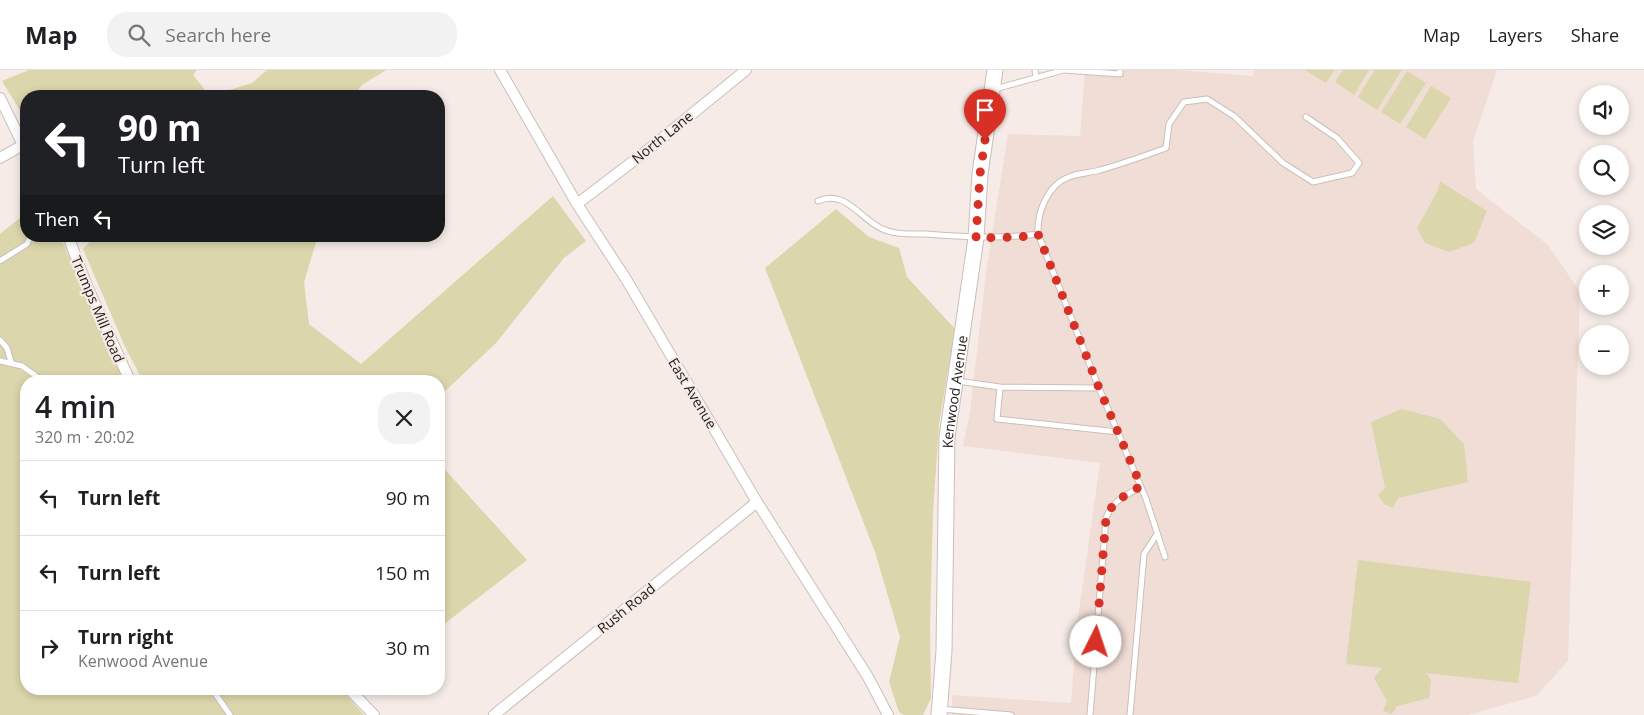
<!DOCTYPE html>
<meta charset="utf-8">
<style>
:root{--surface:#fff;--page:#f2f2f2;--text:#202124;--muted:#757577;--line:#e0e0e0}
body{margin:0;font-family:"Open Sans",sans-serif;background:var(--page);color:var(--text);height:100vh;display:flex;flex-direction:column;font-size:19px;white-space:nowrap}
*{box-sizing:border-box;margin:0}
p{font-size:16px;color:var(--muted)}
.icon{flex:none;width:28px;height:28px;fill:none;stroke:currentColor;stroke-width:2;stroke-linecap:round;stroke-linejoin:round}
.map{position:relative;flex:1;overflow:hidden}
.sheet{position:absolute;left:20px;top:305px;width:425px;height:320px;display:flex;flex-direction:column;background:var(--surface);border-radius:20px;box-shadow:0 2px 8px #0003}
.sheet>*{flex:none}
.guide{position:absolute;left:20px;top:20px;width:425px;height:152px;border-radius:20px;box-shadow:0 2px 8px #0003;background:#202124;color:#fff;overflow:hidden}
.controls{position:absolute;left:1579px;top:15px;display:grid;gap:10px}
.controls a{display:grid;place-items:center;width:50px;height:50px;border-radius:50%;background:var(--surface);box-shadow:0 2px 8px #0003;font-size:25px}
.pin{position:absolute;display:grid;place-items:center;width:42px;height:42px;color:#fff;margin:-51px -21px;border-radius:50% 50% 50% 0;rotate:-45deg;box-shadow:0 0 5px #0007}
.pin .icon{rotate:45deg}
.me{position:absolute;width:55px;margin:-28px;rotate:4deg;stroke-linejoin:round;filter:drop-shadow(0 0 4px #0008)}
.turn{display:flex;align-items:center;gap:18px;height:105px;padding:0 15px;font-size:22px}
.turn .icon{width:65px;height:65px;stroke-width:2.5}
.turn b{display:block;font-size:35px;line-height:42px}
.then{display:flex;align-items:center;height:48px;padding:0 15px;background:#0003;gap:10px;font-size:19px}
.round{display:grid;place-items:center;flex:none;width:52px;height:52px;border-radius:20px;background:var(--page)}
.headline{display:flex;align-items:center;justify-content:space-between;height:85px;padding:0 15px}
h1{font-size:30px;font-weight:600;line-height:38px}
ul{padding:0;list-style:none}
li{display:flex;align-items:center;gap:15px;height:75px;padding:0 15px;border-top:1px solid var(--line)}
li div{flex:1}
li b{display:block;font-size:19px}
li em{font-style:normal}
header{display:flex;align-items:center;gap:30px;box-sizing:border-box;height:70px;padding:0 25px;background:var(--surface);border-bottom:1px solid var(--line)}
header strong{font-size:24px}
nav{display:flex;gap:28px;margin-inline-start:auto;font-size:18px}
.search{width:350px;height:45px;background:var(--page);display:flex;align-items:center;gap:12px;box-sizing:border-box;padding:0 18px;border-radius:20px;color:var(--muted);font-size:19px}
.map>svg:first-child{display:block}
</style>
<header>
<strong>Map</strong>
<div class="search"><svg class="icon" aria-label="search" viewBox="0 0 24 24"><circle cx="10" cy="10" r="6"/><path d="M15 15l6 6"/></svg>Search here</div>
<nav><a>Map</a><a>Layers</a><a>Share</a></nav>
</header>
<div class="map">
<svg width="1644" height="645" viewBox="0 0 1644 645">
<rect width="100%" height="100%" fill="#f6ebe6"/>
<path fill="#f0ddd5" d="M 1085,0 L 1176,0 L 1252,6 L 1254,0 L 1497,0 L 1473,71 L 1476,119 L 1548,175 L 1580,222 L 1568,591 L 1536,626 L 1468,645 L 952,645 L 952,625 L 1071,633 L 1077,555 L 1100,393 L 963,376 L 970,342 L 986,203 L 1008,64 L 1080,66 Z"/>
<path fill="#dcd6ac" d="M 29,0 L 197,0 L 193,5 L 210,26 L 26,26 L 26,39 L 19,39 L 2,11 Z
M 267,0 L 386,0 L 362,15 L 353,26 L 210,26 L 252,13 Z
M 1305,0 L 1334,0 L 1326,13 Z
M 1343,0 L 1369,0 L 1354,25 L 1335,12 Z
M 1375,0 L 1402,0 L 1377,40 L 1358,27 Z
M 1407,1 L 1426,13 L 1400,54 L 1381,42 Z
M 1431,16 L 1451,28 L 1425,69 L 1406,57 Z
M 1440,111 L 1487,141 L 1474,173 L 1449,182 L 1425,173 L 1417,158 L 1438,120 Z
M 553,126 L 586,171 L 564,188 L 496,273 L 439,327 L 439,311 L 143,311 L 126,279 L 83,179 L 95,166 L 318,166 L 304,212 L 309,254 L 361,294 Z
M 836,139 L 869,167 L 899,178 L 907,207 L 955,259 L 939,354 L 933,443 L 930,554 L 931,628 L 923,645 L 904,645 L 899,642 L 889,612 L 900,567 L 875,482 L 765,198 Z
M 26,143 L 26,166 L 60,166 L 124,311 L 26,311 L 26,619 L 341,619 L 364,645 L 0,645 L 0,164 Z
M 1402,339 L 1440,349 L 1464,374 L 1468,412 L 1398,428 L 1393,438 L 1384,434 L 1378,425 L 1385,418 L 1371,352 Z
M 439,393 L 527,490 L 439,558 Z
M 1358,490 L 1531,512 L 1518,613 L 1426,603 L 1431,610 L 1429,628 L 1397,636 L 1392,644 L 1383,641 L 1387,631 L 1374,608 L 1382,598 L 1346,594 Z"/>
<g fill="none" stroke-linecap="round" stroke-linejoin="round">
<defs>
<path id="service" d="M 1035,0 L 1036,8
M 995,19 L 1064,0 L 1120,4 L 1120,0
M 818,131 C 848,118 862,154 888,161 C 900,165 914,164 926,164 C 963,167 1000,169 1038,164
M 0,191 L 27,174 L 31,166
M 0,270 L 7,278 L 11,292
M 0,291 L 22,296 L 43,311
M 957,311 L 1000,317 L 1099,318
M 1000,317 L 997,349 L 1118,362
M 1165,487 L 1146,429 L 1099,318 L 1038,164 C 1037,143 1047,115 1069,107 C 1079,103 1090,103 1100,100 C 1122,94 1144,86 1166,78 L 1169,54 L 1184,32 L 1207,29 L 1234,46 L 1283,93 L 1313,112 L 1352,103 L 1359,93 L 1337,68 L 1306,47
M 212,619 L 230,645
M 940,639 L 1011,645
M 1090,645 L 1106,448 C 1112,431 1126,425 1141,417
M 1130,645 L 1144,484 L 1157,464"/>
<path id="minor" d="M 500,0 L 577,134 L 626,209 L 757,432 L 868,607 L 888,645
M 0,28 L 26,81
M 0,88 L 23,75
M 577,134 L 644,83 L 746,0
M 68,166 L 87,216 L 130,311
M 349,619 L 374,645
M 494,645 L 757,432"/>
<g id="secondary">
<path id="s1" d="M 939,645 L 944,581 L 947,367 L 976,168 L 980,104 L 995,0"/>
</g>
</defs>
<use href="#service" stroke="#cabfba" stroke-width="7"/>
<use href="#minor" stroke="#cabfba" stroke-width="12"/>
<use href="#secondary" stroke="#cabfba" stroke-width="17"/>
<use href="#service" stroke="#fff" stroke-width="5"/>
<use href="#minor" stroke="#fff" stroke-width="10"/>
<use href="#secondary" stroke="#fff" stroke-width="15"/>
</g>
<g fill="none" stroke-linecap="round" stroke-linejoin="round">
<path stroke="#d93025" stroke-width="9" stroke-dasharray="0 16.2" d="M 985,70 L 980,104 L 976,168 L 1021,167 L 1038,164 L 1099,318 L 1141,416 C 1126,425 1112,431 1106,448 L 1096,572"/>
</g>
<g text-anchor="middle" dominant-baseline="central" stroke-width="4.5" stroke-linejoin="round" paint-order="stroke">
<g font-size="14" fill="#1f1b19" stroke="#f6ebe6">
<text transform="translate(662 67) rotate(-39)">North Lane</text>
<text transform="translate(98 239) rotate(67)">Trumps Mill Road</text>
<text stroke="none"><textPath href="#s1" startOffset="324">Kenwood Avenue</textPath></text>
<text transform="translate(693 323) rotate(59)">East Avenue</text>
<text transform="translate(626 538) rotate(-39)">Rush Road</text>
</g>
</g>
</svg>
<div class="controls">
<a><svg class="icon" aria-label="sound" viewBox="0 0 24 24"><path d="M4 9h4l5-4v14l-5-4H4zM17 9q2 3 0 6"/></svg></a>
<a><svg class="icon" aria-label="search" viewBox="0 0 24 24"><circle cx="10" cy="10" r="6"/><path d="M15 15l6 6"/></svg></a>
<a><svg class="icon" aria-label="layers" viewBox="0 0 24 24"><path d="M12 4l9 5-9 5-9-5zM3 14l9 5 9-5"/></svg></a>
<a>+</a>
<a>−</a>
</div>
<div class="pin" style="left:985px;top:70px;background:#d93025"><svg class="icon" aria-label="arrive" viewBox="0 0 24 24"><path d="M6 21V4h12l-3 4 3 4H6"/></svg></div>
<svg class="me" style="left:1096px;top:572px" viewBox="-20 -20 40 40"><circle r="19" fill="#fff"/><path d="M0-13L10 11 0 6-10 11z" fill="#d93025"/></svg>
<div class="guide">
<div class="turn"><svg class="icon" aria-label="left" viewBox="0 0 24 24"><path d="M17 20v-9H6M10 6l-5 5 5 5"/></svg><div><b>90 m</b>Turn left</div></div>
<div class="then">Then<svg class="icon" aria-label="left" viewBox="0 0 24 24"><path d="M17 20v-9H6M10 6l-5 5 5 5"/></svg></div>
</div>
<section class="sheet">
<div class="headline"><div><h1>4 min</h1><p>320 m · 20:02</p></div><a class="round"><svg class="icon" aria-label="close" viewBox="0 0 24 24"><path d="M6 6l12 12M18 6L6 18"/></svg></a></div>
<ul>
<li><svg class="icon" aria-label="left" viewBox="0 0 24 24"><path d="M17 20v-9H6M10 6l-5 5 5 5"/></svg><div><b>Turn left</b></div><em>90 m</em></li>
<li><svg class="icon" aria-label="left" viewBox="0 0 24 24"><path d="M17 20v-9H6M10 6l-5 5 5 5"/></svg><div><b>Turn left</b></div><em>150 m</em></li>
<li><svg class="icon" aria-label="right" viewBox="0 0 24 24"><path d="M7 20v-9h11M14 6l5 5-5 5"/></svg><div><b>Turn right</b><p>Kenwood Avenue</p></div><em>30 m</em></li>
</ul>
</section>
</div>
